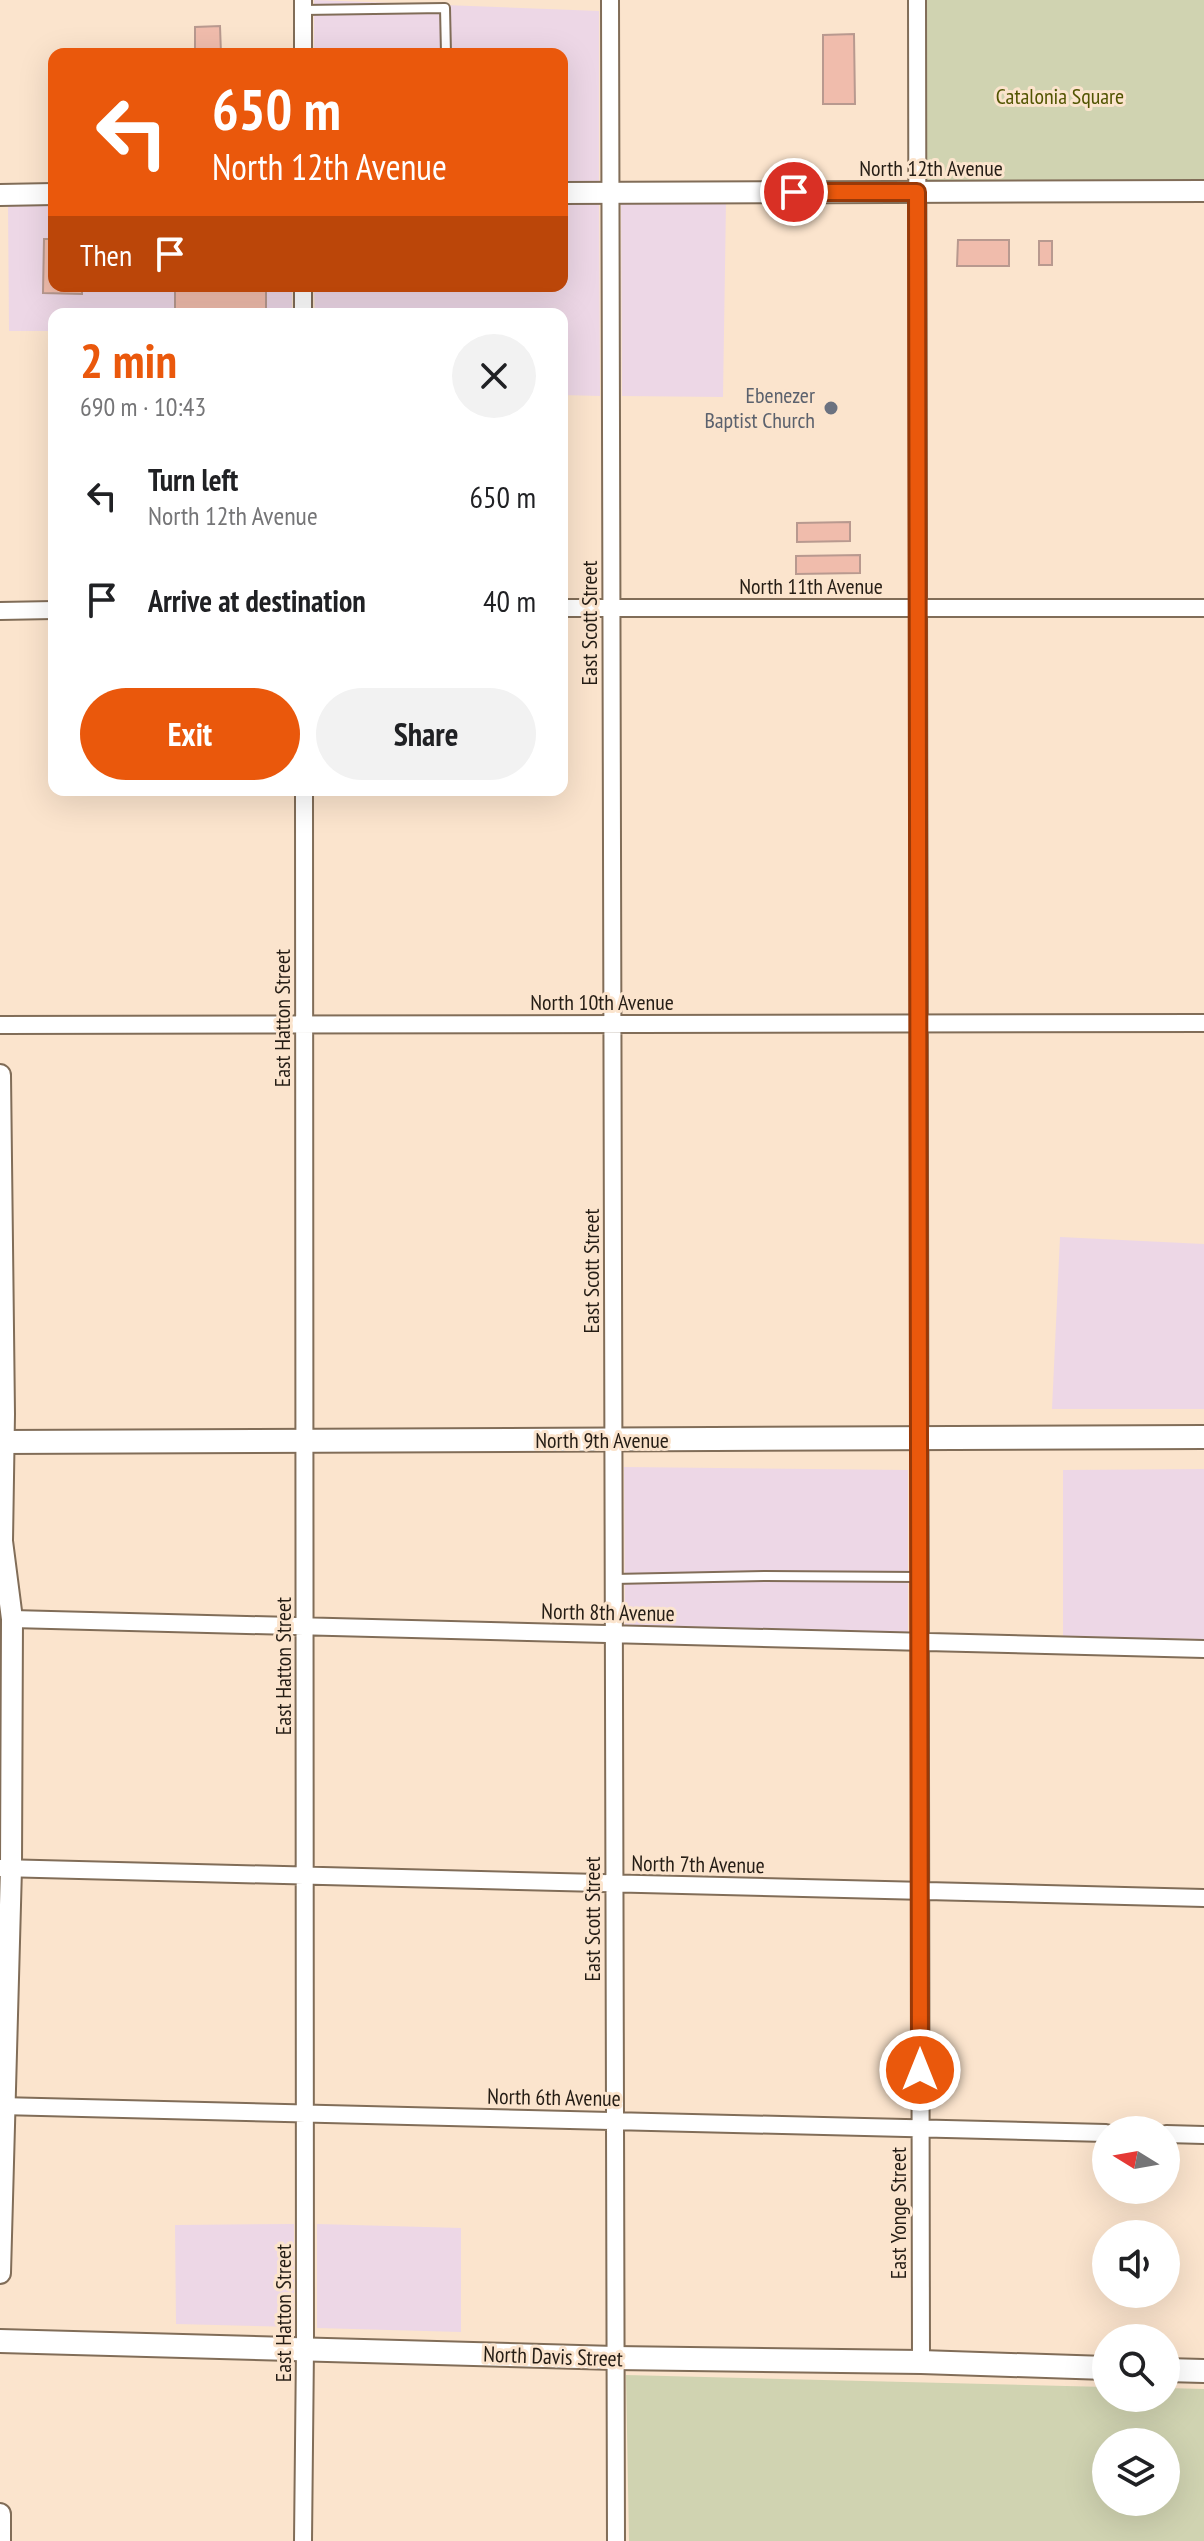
<!DOCTYPE html>
<meta charset="utf-8">
<style>
:root{--surface:#fff;--page:#f2f2f2;--text:#202124;--muted:#757577;--accent:#ea580c}
body{margin:0;font-family:"PT Sans Narrow",sans-serif;background:var(--page);color:var(--text);height:100vh;display:flex;flex-direction:column;font-size:30px;white-space:nowrap}
*{box-sizing:border-box;margin:0}
p{font-size:26px;color:var(--muted)}
.icon{flex:none;width:44px;height:44px;fill:none;stroke:currentColor;stroke-width:2;stroke-linecap:round;stroke-linejoin:round}
.map{position:relative;flex:1;overflow:hidden}
.sheet{position:absolute;left:48px;top:308px;width:520px;height:488px;display:flex;flex-direction:column;background:var(--surface);border-radius:16px;box-shadow:0 8px 32px #0002}
.sheet>*{flex:none}
.banner{position:absolute;left:48px;top:48px;width:520px;height:244px;border-radius:16px;box-shadow:0 8px 32px #0002;background:#ea580c;color:#fff;overflow:hidden}
.needle{width:52px;rotate:281deg}
.fabs{position:absolute;left:1092px;top:2116px;display:grid;gap:16px}
.fabs a{display:grid;place-items:center;width:88px;height:88px;border-radius:50%;background:var(--surface);box-shadow:0 8px 32px #0002;font-size:40px}
.pin{position:absolute;display:grid;place-items:center;width:68px;height:68px;color:#fff;margin:-34px;border:4px solid #fff;border-radius:50%;box-shadow:0 2px 8px #0007}
.me{position:absolute;width:88px;margin:-44px;rotate:0deg;stroke-linejoin:round;filter:drop-shadow(0 0 6px #0008)}
.turn{display:flex;align-items:center;gap:28px;height:168px;padding:0 32px;font-size:36px}
.turn .icon{width:104px;height:104px;stroke-width:2.5}
.turn b{display:block;font-size:56px;line-height:68px}
.then{display:flex;align-items:center;height:76px;padding:0 32px;background:#0003;gap:16px;font-size:30px}
.round{display:grid;place-items:center;flex:none;width:84px;height:84px;border-radius:42px;background:var(--page)}
.headline{display:flex;align-items:center;justify-content:space-between;height:136px;padding:0 32px}
h1{font-size:48px;font-weight:800;line-height:60px;color:var(--accent)}
.button{display:flex;gap:16px;margin-top:auto;padding:16px 32px}
.button a{flex:1;height:92px;border-radius:48px;background:var(--accent);color:#fff;font-size:32px;font-weight:800;line-height:92px;text-align:center}
.button a+a{background:var(--page);color:var(--text)}
ul{padding:0;list-style:none}
li{display:flex;align-items:center;gap:24px;height:104px;padding:0 32px}
li div{flex:1}
li b{display:block;font-size:30px}
li em{font-style:normal}
.map>svg:first-child{display:block}
</style>
<div class="map">
<svg width="1204" height="2541" viewBox="0 0 1204 2541">
<rect width="100%" height="100%" fill="#fbe4cd"/>
<path fill="#edd7e6" d="M 314,0 L 599,11 L 599,183 L 562,183 L 562,54 L 314,54 Z
M 599,202 L 600,396 L 562,395 L 562,314 L 315,314 L 314,286 L 562,286 L 562,203 Z
M 621,202 L 726,202 L 723,397 L 622,396 Z
M 8,204 L 54,204 L 54,286 L 292,286 L 292,314 L 54,314 L 54,331 L 9,331 Z
M 1060,1237 L 1204,1244 L 1204,1409 L 1052,1409 Z
M 624,1467 L 908,1470 L 908,1633 L 625,1625 Z
M 1204,1469 L 1204,1639 L 1063,1637 L 1063,1470 Z
M 294,2224 L 294,2327 L 176,2324 L 175,2225 Z
M 317,2224 L 461,2228 L 461,2332 L 317,2328 Z"/>
<path fill="#d0d3b1" fill-rule="evenodd" d="M 917,0 L 1204,0 L 1204,191 L 917,192 Z
M 626,2375 L 1106,2387 L 1106,2398 L 1166,2398 L 1166,2388 L 1204,2389 L 1204,2541 L 629,2541 ZM 1106,2442 L 1166,2442 L 1166,2502 L 1106,2502 Z"/>
<path fill="#f0bcac" stroke="#b8998f" stroke-width="2" d="M 220,26 L 221,54 L 195,54 L 195,27 Z
M 854,34 L 855,104 L 823,104 L 823,35 Z
M 44,239 L 54,239 L 54,286 L 82,286 L 82,294 L 43,293 Z
M 958,240 L 1009,240 L 1009,266 L 957,266 Z
M 1039,241 L 1052,241 L 1052,265 L 1039,265 Z
M 202,286 L 266,286 L 266,314 L 175,314 L 175,290 L 202,290 Z
M 850,522 L 850,541 L 797,542 L 797,523 Z
M 860,555 L 860,573 L 796,574 L 796,556 Z"/>
<g fill="none" stroke-linecap="round" stroke-linejoin="round">
<defs>
<path id="service" d="M 303,10 L 445,8 L 446,54
M 613,1579 L 766,1576 L 919,1577"/>
<path id="minor" d="M 303,0 L 303,54
M 610,0 L 616,2541
M 917,0 L 921,2362
M 303,286 L 303,314
M 562,608 L 1204,608
M 0,611 L 54,610
M 0,1025 L 1204,1023
M 12,1619 L 1204,1649
M 0,1868 L 1204,1898
M 0,2106 L 1106,2133
M 1166,2134 L 1204,2135
M 303,2541 L 305,2348 L 304,790"/>
<path id="tertiary" d="M 562,193 L 1204,191
M 0,195 L 54,194
M 0,1075 L 4,1414 L 2,1541 L 12,1619 L 11,1868 L 0,2273
M 0,2514 L 0,2541"/>
<path id="secondary" d="M 0,1442 L 1204,1437
M 0,2341 L 615,2358 L 921,2362 L 1106,2368
M 1166,2370 L 1204,2371"/>
</defs>
<use href="#service" stroke="#816d58" stroke-width="12"/>
<use href="#minor" stroke="#816d58" stroke-width="20"/>
<use href="#tertiary" stroke="#816d58" stroke-width="24"/>
<use href="#secondary" stroke="#816d58" stroke-width="26"/>
<use href="#service" stroke="#fff" stroke-width="8"/>
<use href="#minor" stroke="#fff" stroke-width="16"/>
<use href="#tertiary" stroke="#fff" stroke-width="20"/>
<use href="#secondary" stroke="#fff" stroke-width="22"/>
</g>
<g fill="none" stroke-linecap="round" stroke-linejoin="round">
<defs>
<path id="route" d="M 794,192 L 917,192 L 920,2070"/>
</defs>
<use href="#route" stroke="#983908" stroke-width="20"/>
<use href="#route" stroke="#ea580c" stroke-width="14"/>
</g>
<circle fill="#6b7280" stroke="#fbe4cd" stroke-width="3" cx="831" cy="408" r="8"/>
<g text-anchor="middle" dominant-baseline="central" stroke-width="6" stroke-linejoin="round" paint-order="stroke">
<g font-size="22" fill="#515401" stroke="#fbe4cd">
<text x="1060" y="96">Catalonia Square</text>
</g>
<g font-size="22" fill="#251d15" stroke="#fbe4cd">
<text x="931" y="168">North 12th Avenue</text>
<text x="811" y="586">North 11th Avenue</text>
<text transform="translate(589 623) rotate(-90)">East Scott Street</text>
<text x="602" y="1002">North 10th Avenue</text>
<text transform="translate(282 1018) rotate(-90)">East Hatton Street</text>
<text transform="translate(591 1271) rotate(-90)">East Scott Street</text>
<text x="602" y="1440">North 9th Avenue</text>
<text transform="translate(608 1612) rotate(1)">North 8th Avenue</text>
<text transform="translate(283 1666) rotate(-90)">East Hatton Street</text>
<text transform="translate(698 1864) rotate(1)">North 7th Avenue</text>
<text transform="translate(592 1919) rotate(-90)">East Scott Street</text>
<text transform="translate(554 2097) rotate(1)">North 6th Avenue</text>
<text transform="translate(898 2213) rotate(-90)">East Yonge Street</text>
<text transform="translate(283 2313) rotate(-90)">East Hatton Street</text>
<text transform="translate(553 2356) rotate(2)">North Davis Street</text>
</g>
<g font-size="22" fill="#5b616d" stroke="#fbe4cd" text-anchor="end">
<text x="815" y="395">Ebenezer<tspan x="815" dy="25">Baptist Church</tspan></text>
</g>
</g>
</svg>
<div class="fabs">
<a><svg class="needle" viewBox="-14 -14 28 28"><path d="M0-13l5 13h-10z" fill="#e53935"/><path d="M0 13l5-13h-10z" fill="#757577"/></svg></a>
<a><svg class="icon" aria-label="sound" viewBox="0 0 24 24"><path d="M4 9h4l5-4v14l-5-4H4zM17 9q2 3 0 6"/></svg></a>
<a><svg class="icon" aria-label="search" viewBox="0 0 24 24"><circle cx="10" cy="10" r="6"/><path d="M15 15l6 6"/></svg></a>
<a><svg class="icon" aria-label="layers" viewBox="0 0 24 24"><path d="M12 4l9 5-9 5-9-5zM3 14l9 5 9-5"/></svg></a>
</div>
<div class="pin" style="left:794px;top:192px;background:#d93025"><svg class="icon" aria-label="arrive" viewBox="0 0 24 24"><path d="M6 21V4h12l-3 4 3 4H6"/></svg></div>
<svg class="me" style="left:920px;top:2070px" viewBox="-20 -20 40 40"><circle r="17" fill="#ea580c" stroke="#fff" stroke-width="3"/><path d="M0-11L8 9 0 5-8 9z" fill="#fff"/></svg>
<div class="banner">
<div class="turn"><svg class="icon" aria-label="left" viewBox="0 0 24 24"><path d="M17 20v-9H6M10 6l-5 5 5 5"/></svg><div><b>650 m</b>North 12th Avenue</div></div>
<div class="then">Then<svg class="icon" aria-label="arrive" viewBox="0 0 24 24"><path d="M6 21V4h12l-3 4 3 4H6"/></svg></div>
</div>
<section class="sheet">
<div class="headline"><div><h1>2 min</h1><p>690 m · 10:43</p></div><a class="round"><svg class="icon" aria-label="close" viewBox="0 0 24 24"><path d="M6 6l12 12M18 6L6 18"/></svg></a></div>
<ul>
<li><svg class="icon" aria-label="left" viewBox="0 0 24 24"><path d="M17 20v-9H6M10 6l-5 5 5 5"/></svg><div><b>Turn left</b><p>North 12th Avenue</p></div><em>650 m</em></li>
<li><svg class="icon" aria-label="arrive" viewBox="0 0 24 24"><path d="M6 21V4h12l-3 4 3 4H6"/></svg><div><b>Arrive at destination</b></div><em>40 m</em></li>
</ul>
<div class="button"><a>Exit</a><a>Share</a></div>
</section>
</div>
